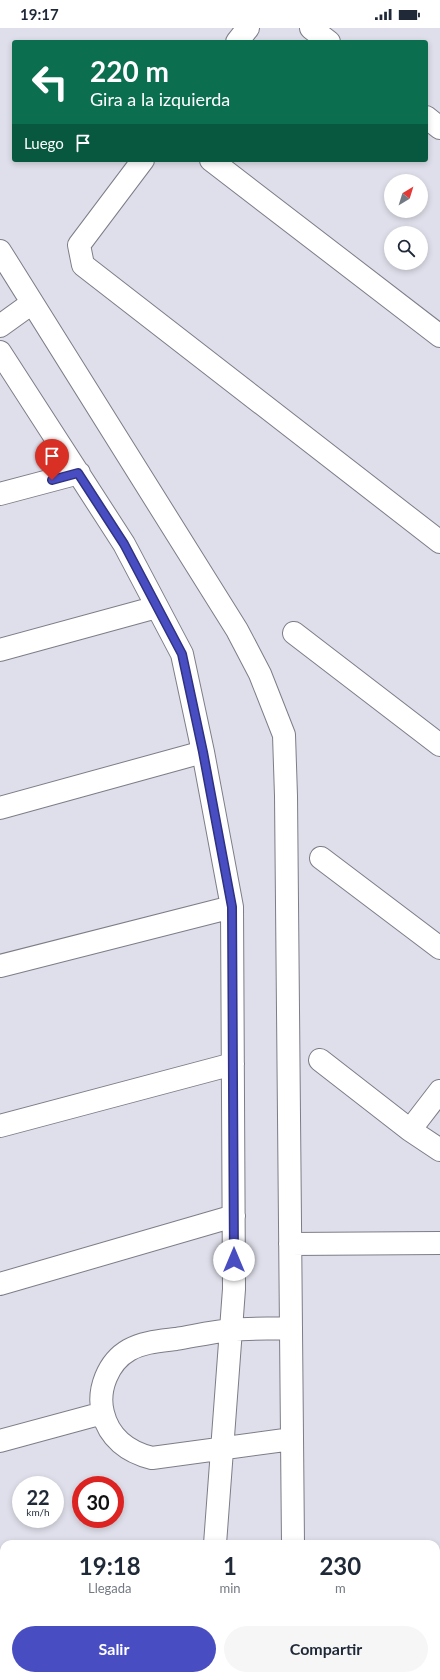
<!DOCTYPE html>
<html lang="es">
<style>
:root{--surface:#fff;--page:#f6f6f7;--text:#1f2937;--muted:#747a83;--accent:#494dc2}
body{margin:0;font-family:Lato,sans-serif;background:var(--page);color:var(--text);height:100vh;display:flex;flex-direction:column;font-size:15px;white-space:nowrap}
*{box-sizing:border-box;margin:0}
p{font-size:13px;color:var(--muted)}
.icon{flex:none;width:22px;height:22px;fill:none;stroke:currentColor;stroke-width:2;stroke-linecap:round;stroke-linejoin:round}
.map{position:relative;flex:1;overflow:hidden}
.details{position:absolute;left:0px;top:1512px;width:440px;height:140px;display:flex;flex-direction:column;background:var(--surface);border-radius:12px 12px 0 0;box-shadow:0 2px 6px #0003}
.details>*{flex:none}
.guide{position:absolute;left:12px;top:12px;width:416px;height:122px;border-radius:4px;box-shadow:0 2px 6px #0003;background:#0b6e4f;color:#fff;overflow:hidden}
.needle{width:26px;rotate:38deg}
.controls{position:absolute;left:384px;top:146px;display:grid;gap:8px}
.controls a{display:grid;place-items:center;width:44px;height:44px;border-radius:50%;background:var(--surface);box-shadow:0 2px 6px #0003;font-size:20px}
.speed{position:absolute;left:12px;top:1448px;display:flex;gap:8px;font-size:20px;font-weight:700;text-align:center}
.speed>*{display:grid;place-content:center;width:52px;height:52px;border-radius:50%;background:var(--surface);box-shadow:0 2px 6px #0003;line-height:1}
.speed small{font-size:10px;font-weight:400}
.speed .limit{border:6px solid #d22;background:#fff;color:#111}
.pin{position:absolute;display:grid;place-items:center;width:34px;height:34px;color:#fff;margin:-41px -17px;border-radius:50% 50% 50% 0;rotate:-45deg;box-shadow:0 0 4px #0007}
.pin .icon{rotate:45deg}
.me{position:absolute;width:44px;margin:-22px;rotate:0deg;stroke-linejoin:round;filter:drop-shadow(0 0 3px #0008)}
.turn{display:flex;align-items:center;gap:14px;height:84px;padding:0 12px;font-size:18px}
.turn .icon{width:52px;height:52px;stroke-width:2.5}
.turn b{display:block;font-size:28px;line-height:34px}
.then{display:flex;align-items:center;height:38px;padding:0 12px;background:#0003;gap:8px;font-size:15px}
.eta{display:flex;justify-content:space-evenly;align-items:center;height:68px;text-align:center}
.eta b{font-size:24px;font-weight:700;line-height:28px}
.action{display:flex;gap:8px;margin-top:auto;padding:8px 12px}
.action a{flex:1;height:46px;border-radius:24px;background:var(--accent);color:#fff;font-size:16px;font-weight:700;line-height:46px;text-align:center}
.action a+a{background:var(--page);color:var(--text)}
.status{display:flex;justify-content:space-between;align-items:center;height:28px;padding:0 20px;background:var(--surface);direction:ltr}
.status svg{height:11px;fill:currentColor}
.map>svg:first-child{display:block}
</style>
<div class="status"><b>19:17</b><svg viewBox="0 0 49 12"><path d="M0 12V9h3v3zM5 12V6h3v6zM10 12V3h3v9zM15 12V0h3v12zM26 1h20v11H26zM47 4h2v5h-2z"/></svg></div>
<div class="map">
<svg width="440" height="1652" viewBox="0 0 440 1652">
<rect width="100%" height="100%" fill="#dedfea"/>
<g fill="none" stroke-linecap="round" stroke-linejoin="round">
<defs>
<path id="street" d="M 311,0 L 329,14
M 237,14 L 248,0
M 426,89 L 440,100
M 143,132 L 79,217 L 83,237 L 440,514
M 211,132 L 440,308
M 0,223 L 237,602 L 260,646 L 284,707 L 286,768 L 293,1516
M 0,298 L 32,275
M 0,324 L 124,516 L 182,626 L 203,724 L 232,879 L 234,1261 L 215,1516
M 0,466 L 79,445
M 294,605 L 440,717
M 0,622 L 157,579
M 0,780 L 203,724
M 321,830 L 440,920
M 0,938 L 232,879
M 320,1032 L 410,1102 L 440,1122
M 0,1098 L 233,1036
M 410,1102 L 440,1063
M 290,1216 L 440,1215
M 0,1256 L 234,1188
M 291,1300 C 271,1301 250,1300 230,1302 C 212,1304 194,1308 176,1311 C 160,1313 143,1314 129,1322 C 108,1334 97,1362 103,1385 C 109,1410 128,1424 152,1430 L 292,1411
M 0,1413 L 103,1385
M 436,1541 L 440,1543
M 0,1570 L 4,1569
M 215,1652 L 215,1648
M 292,1652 L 292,1648"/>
</defs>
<use href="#street" stroke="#7d7d88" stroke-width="24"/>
<use href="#street" stroke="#fff" stroke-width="22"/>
</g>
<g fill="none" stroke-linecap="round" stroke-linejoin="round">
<defs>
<path id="route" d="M 52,452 L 78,445 L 124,516 L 182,626 L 203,724 L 232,879 L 234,1232"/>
</defs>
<use href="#route" stroke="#2f327e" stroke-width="10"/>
<use href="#route" stroke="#494dc2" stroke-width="7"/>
</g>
</svg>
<div class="controls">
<a><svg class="needle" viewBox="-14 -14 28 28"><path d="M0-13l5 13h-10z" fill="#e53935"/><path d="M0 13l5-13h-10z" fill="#747a83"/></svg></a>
<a><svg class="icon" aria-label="search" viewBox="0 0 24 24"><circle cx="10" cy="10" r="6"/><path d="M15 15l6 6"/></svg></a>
</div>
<div class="speed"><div>22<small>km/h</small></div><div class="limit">30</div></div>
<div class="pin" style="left:52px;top:452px;background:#d93025"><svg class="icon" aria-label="arrive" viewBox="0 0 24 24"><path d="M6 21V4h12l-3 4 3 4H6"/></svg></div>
<svg class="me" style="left:234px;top:1232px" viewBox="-20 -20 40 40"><circle r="19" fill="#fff"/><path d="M0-13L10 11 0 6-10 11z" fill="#494dc2"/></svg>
<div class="guide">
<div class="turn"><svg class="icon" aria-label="left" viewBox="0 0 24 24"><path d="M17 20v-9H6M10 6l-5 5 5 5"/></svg><div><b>220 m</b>Gira a la izquierda</div></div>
<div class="then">Luego<svg class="icon" aria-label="arrive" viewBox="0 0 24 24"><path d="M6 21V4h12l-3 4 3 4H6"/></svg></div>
</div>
<section class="details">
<div class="eta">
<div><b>19:18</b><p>Llegada</p></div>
<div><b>1</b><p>min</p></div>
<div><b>230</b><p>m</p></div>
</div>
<div class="action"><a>Salir</a><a>Compartir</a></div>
</section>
</div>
